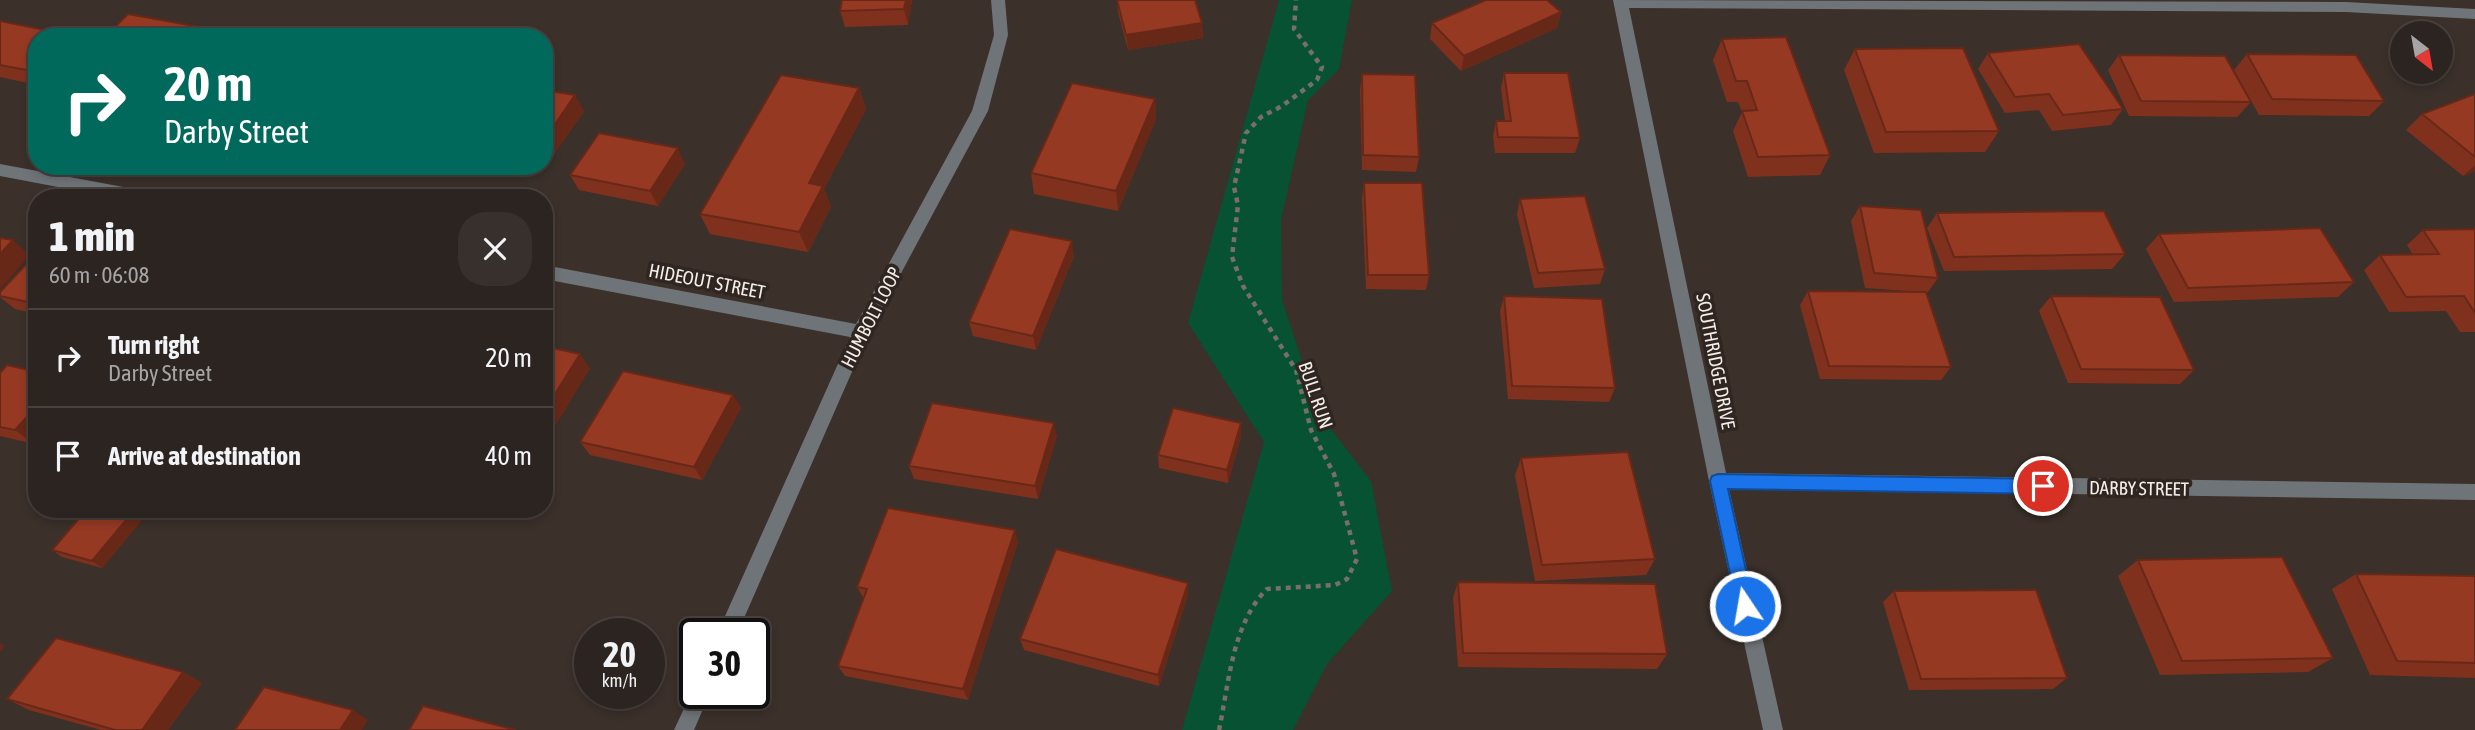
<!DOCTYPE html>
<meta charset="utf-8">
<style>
:root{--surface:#2c2420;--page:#38302d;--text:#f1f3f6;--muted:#a6a4a5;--line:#48413e}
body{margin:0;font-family:"Asap Condensed",sans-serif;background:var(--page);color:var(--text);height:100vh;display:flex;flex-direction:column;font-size:26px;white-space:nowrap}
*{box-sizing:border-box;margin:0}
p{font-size:23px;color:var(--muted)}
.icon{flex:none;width:38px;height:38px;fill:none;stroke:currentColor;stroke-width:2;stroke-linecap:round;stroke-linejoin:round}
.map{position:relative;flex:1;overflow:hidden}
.panel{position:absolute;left:28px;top:189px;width:525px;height:329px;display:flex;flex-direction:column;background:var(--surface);border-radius:28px;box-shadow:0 4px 10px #0003,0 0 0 2px var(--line)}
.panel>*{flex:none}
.banner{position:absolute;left:28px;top:28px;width:525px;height:147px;border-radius:28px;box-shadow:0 4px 10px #0003,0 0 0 2px var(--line);background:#00695c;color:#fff;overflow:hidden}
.needle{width:46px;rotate:149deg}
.fabs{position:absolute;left:2390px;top:21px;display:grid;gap:14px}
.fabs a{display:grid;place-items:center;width:63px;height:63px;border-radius:50%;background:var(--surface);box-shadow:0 4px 10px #0003,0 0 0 2px var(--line);font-size:35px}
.speed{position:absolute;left:574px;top:618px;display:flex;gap:14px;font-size:35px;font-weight:700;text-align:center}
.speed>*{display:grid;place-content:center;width:91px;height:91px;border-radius:50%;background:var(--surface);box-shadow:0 4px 10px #0003,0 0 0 2px var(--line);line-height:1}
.speed small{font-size:18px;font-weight:400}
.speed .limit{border:4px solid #111;border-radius:10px;background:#fff;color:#111}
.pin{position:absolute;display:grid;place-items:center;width:60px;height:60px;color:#fff;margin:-30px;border:4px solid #fff;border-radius:50%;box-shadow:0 2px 7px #0007}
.me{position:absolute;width:77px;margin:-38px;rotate:348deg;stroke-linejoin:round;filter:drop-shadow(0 0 5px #0008)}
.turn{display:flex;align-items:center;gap:24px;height:147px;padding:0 21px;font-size:32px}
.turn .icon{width:91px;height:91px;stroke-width:2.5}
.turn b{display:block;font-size:49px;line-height:60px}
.round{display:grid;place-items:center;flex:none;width:74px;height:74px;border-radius:28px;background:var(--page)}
.summary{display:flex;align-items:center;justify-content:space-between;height:119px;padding:0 21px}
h1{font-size:42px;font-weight:800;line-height:52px}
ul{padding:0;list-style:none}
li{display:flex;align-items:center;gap:21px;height:98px;padding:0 21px;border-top:2px solid var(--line)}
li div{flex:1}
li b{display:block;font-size:26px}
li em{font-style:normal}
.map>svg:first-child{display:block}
</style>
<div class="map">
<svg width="2475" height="730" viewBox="0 0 2475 730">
<rect width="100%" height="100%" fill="#3b302a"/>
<path fill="#065232" d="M 1279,0 L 1352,0 L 1339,69 L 1308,100 L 1281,220 L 1282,300 L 1320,415 L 1371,481 L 1392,591 L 1327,664 L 1293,730 L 1182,730 L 1264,442 L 1188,323 Z"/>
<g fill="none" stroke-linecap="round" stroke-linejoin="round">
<path stroke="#786f69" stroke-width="4.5" stroke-dasharray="5 5" stroke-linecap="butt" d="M 1219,730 C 1229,683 1232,624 1267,589 L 1335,585 L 1347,579 L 1357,559 L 1334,474 L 1311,430 L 1296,370 L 1243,286 L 1232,257 L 1238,205 L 1234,187 L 1246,133 L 1261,117 L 1282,106 L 1317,80 L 1322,67 L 1294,29 L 1296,0"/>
<path fill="#6f7478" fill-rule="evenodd" d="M 991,0 L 1005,0 L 1008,35 L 988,111 L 869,333 L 737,634 L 717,634 L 850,337 L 544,279 L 544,265 L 856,324 L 972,111 L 994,35 Z
M 1613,0 L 2346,2 L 2475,9 L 2475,19 L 2346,12 L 1629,8 L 1726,473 L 2475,484 L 2475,500 L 1729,489 L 1783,730 L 1763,730 L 1709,481 Z
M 0,164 L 150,192 L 158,198 L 116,198 L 0,176 Z
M 695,685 L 695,693 L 710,693 L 694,730 L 674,730 Z"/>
</g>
<path fill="#80311e" d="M 842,0 L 912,0 L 908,25 L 845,27 L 840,11 Z
M 1117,0 L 1195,0 L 1202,23 L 1203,38 L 1128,50 L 1118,12 Z
M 1561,12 L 1557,28 L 1461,71 L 1430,39 L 1432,23 Z
M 0,21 L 37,37 L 37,85 L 0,77 Z
M 1722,39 L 1830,155 L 1820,175 L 1748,177 L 1733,131 L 1742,112 L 1738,102 L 1727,102 L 1713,60 Z
M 1855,49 L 1999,131 L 1985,152 L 1874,153 L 1844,70 Z
M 1988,53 L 2123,109 L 2111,125 L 2052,131 L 2039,110 L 2005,113 L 1978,69 Z
M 2247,54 L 2384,101 L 2369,116 L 2259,115 L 2234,70 Z
M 2119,55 L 2251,102 L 2237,117 L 2129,116 L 2108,70 Z
M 1504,73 L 1580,138 L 1575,153 L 1495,153 L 1493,136 L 1496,121 L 1505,121 L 1501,88 Z
M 1362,74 L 1419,157 L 1416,172 L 1362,170 L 1360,90 Z
M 859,88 L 866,109 L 824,189 L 831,206 L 808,252 L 710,234 L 700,214 Z
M 544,90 L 584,111 L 554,154 L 544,152 Z
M 2475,94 L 2475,171 L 2463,176 L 2406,130 L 2422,114 Z
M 1155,99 L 1156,119 L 1118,211 L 1034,194 L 1031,173 Z
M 685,164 L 658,206 L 579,190 L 570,175 Z
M 438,166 L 481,166 L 476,174 Z
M 1364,183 L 1429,275 L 1426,290 L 1366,289 L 1362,198 Z
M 1520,199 L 1605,269 L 1600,284 L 1534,288 L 1517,214 Z
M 1860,206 L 1938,278 L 1928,292 L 1926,292 L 1951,367 L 1941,380 L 1820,379 L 1800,305 L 1808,291 L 1923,292 L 1865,288 L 1851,221 Z
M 1937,213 L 2125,254 L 2112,269 L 1944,271 L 1927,228 Z
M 2475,229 L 2475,332 L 2460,332 L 2446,311 L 2389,312 L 2364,270 L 2380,255 L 2413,255 L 2407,245 L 2423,230 Z
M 2159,234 L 2354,282 L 2338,297 L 2174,302 L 2146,249 Z
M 37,253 L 37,314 L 15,309 L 0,297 L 0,292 Z
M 1074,256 L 1036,350 L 973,336 L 969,322 Z
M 1504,296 L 1615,388 L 1609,402 L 1508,399 L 1500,311 Z
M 2051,296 L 2194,370 L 2180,384 L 2068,383 L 2039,311 Z
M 544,346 L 590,368 L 556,424 L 544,421 Z
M 0,373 L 34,444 L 0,436 Z
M 733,395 L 741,408 L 702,480 L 590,455 L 580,442 Z
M 1057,436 L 1038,499 L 914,479 L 909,466 Z
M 1241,436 L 1228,483 L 1159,468 L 1158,455 Z
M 1521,458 L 1655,559 L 1646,575 L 1535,581 L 1515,475 Z
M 141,521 L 102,568 L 62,557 L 52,550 Z
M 1018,542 L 968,700 L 845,676 L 838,666 L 864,599 L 857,587 Z
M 2138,560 L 2333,658 L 2308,672 L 2160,675 L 2118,576 Z
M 2356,574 L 2475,576 L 2475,678 L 2370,675 L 2332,589 Z
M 1458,582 L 1667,654 L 1657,669 L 1458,667 L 1453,598 Z
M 1894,591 L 2067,678 L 2053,689 L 1909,690 L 1883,602 Z
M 1188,595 L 1159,686 L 1024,650 L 1020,639 Z
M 183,672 L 202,683 L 168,730 L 101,730 L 29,710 L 7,699 Z"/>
<path fill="#682818" d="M 906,0 L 912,0 L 908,25 L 904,9 Z
M 1561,12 L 1557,28 L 1461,71 L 1464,56 Z
M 1202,23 L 1203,38 L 1128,50 L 1126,35 Z
M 211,29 L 217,37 L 203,37 Z
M 37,60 L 37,81 L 26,70 Z
M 859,88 L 866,109 L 824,189 L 831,206 L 808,252 L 799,232 L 809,183 Z
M 575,95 L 584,111 L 554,154 L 545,139 Z
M 1155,99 L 1156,119 L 1118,211 L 1116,191 Z
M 678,148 L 685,164 L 658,206 L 650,191 Z
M 2475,165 L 2475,171 L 2463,176 Z
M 471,166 L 481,166 L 476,174 Z
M 13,240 L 30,255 L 0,289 L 0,254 Z
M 1072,241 L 1074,256 L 1036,350 L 1033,336 Z
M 580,354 L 590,368 L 556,424 L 545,410 Z
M 733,395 L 741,408 L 702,480 L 694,467 Z
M 37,406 L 37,440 L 34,444 L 15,430 Z
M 1054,423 L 1057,436 L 1038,499 L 1035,486 Z
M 1241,423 L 1241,436 L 1228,483 L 1227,470 Z
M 131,514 L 141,521 L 102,568 L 92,561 Z
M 1015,530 L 1018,542 L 968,700 L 963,689 Z
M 1188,583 L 1188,595 L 1159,686 L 1158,675 Z
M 0,643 L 5,646 L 0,652 Z
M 183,672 L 202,683 L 168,730 L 142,730 Z
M 353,710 L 368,720 L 362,730 L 340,730 Z"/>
<path fill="#953923" stroke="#682818" stroke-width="2" d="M 842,0 L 906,0 L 904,9 L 840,11 Z
M 1117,0 L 1195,0 L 1202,23 L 1126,35 Z
M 1486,0 L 1547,0 L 1561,12 L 1464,56 L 1432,23 Z
M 128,14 L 211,29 L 203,37 L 105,37 Z
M 0,21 L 65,34 L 61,37 L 37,37 L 37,60 L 26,70 L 0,65 Z
M 1786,37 L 1830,155 L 1758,157 L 1742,111 L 1757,110 L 1747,81 L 1736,81 L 1722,39 Z
M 2079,44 L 2123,109 L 2063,115 L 2049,94 L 2015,97 L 1988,53 Z
M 1963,48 L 1999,131 L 1886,132 L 1855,49 Z
M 2247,54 L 2356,55 L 2384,101 L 2272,99 Z
M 2119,55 L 2225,56 L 2251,102 L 2141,101 Z
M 1504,73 L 1568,73 L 1580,138 L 1498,137 L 1496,121 L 1511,121 Z
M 1362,74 L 1415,75 L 1419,157 L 1363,155 Z
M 781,75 L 859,88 L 809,183 L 823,186 L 799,232 L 700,214 Z
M 1072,83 L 1155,99 L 1116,191 L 1031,173 Z
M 544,90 L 575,95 L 545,139 L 544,139 Z
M 2475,94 L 2475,157 L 2422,114 Z
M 599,133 L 678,148 L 650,191 L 570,175 Z
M 1364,183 L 1422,183 L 1429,275 L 1368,275 Z
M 1585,196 L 1605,269 L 1538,273 L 1520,199 Z
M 1860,206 L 1921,210 L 1938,278 L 1874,273 Z
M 2104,211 L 2125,254 L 1954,257 L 1937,213 Z
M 2320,228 L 2354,282 L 2188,288 L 2159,234 Z
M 1010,229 L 1072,241 L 1033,336 L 969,322 Z
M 2475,229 L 2475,313 L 2464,296 L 2406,297 L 2380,255 L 2439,254 L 2423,230 Z
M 0,238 L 13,240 L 0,254 Z
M 37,253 L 37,304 L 0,296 L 0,292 Z
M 1808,291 L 1926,292 L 1951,367 L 1829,366 Z
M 1504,296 L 1602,299 L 1615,388 L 1512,386 Z
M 2051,296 L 2160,297 L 2194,370 L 2081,369 Z
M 544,346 L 580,354 L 545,410 L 544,410 Z
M 7,365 L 37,372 L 37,406 L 15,430 L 0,427 L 0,373 Z
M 623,371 L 733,395 L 694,467 L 580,442 Z
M 932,403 L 1054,423 L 1035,486 L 909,466 Z
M 1173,408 L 1241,423 L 1227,470 L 1158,455 Z
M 1628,452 L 1655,559 L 1542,565 L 1521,458 Z
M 888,508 L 1015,530 L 963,689 L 838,666 L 867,589 L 857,587 Z
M 87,509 L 114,509 L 131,514 L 92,561 L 52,550 Z
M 1056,549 L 1188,583 L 1158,675 L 1020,639 Z
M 2282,557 L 2333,658 L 2182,661 L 2138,560 Z
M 2356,574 L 2475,576 L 2475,663 L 2397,661 Z
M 1458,582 L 1655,584 L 1667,654 L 1463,653 Z
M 2036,590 L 2067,678 L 1921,679 L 1894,591 Z
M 56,638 L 183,672 L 142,730 L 115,730 L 7,699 Z
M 264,687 L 353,710 L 340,730 L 235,730 Z
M 423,706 L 516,730 L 409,730 Z"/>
<path fill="#1a73e8" stroke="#114b97" stroke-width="2" d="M 1718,474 L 2043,479 L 2049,481 L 2051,486 L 2049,491 L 2043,494 L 1728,489 L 1754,606 L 1752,612 L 1745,614 L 1739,612 L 1737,606 L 1710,481 L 1712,476 Z"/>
<g text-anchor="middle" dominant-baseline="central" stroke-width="7" stroke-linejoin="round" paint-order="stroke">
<g font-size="19" fill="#f4ede9" stroke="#302621">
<text transform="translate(707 281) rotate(11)">HIDEOUT STREET</text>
<text transform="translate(871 317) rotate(-63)">HUMBOLT LOOP</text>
<text transform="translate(1716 361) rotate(79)">SOUTHRIDGE DRIVE</text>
<text transform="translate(1316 395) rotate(71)">BULL RUN</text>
<text transform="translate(2139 488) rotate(1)">DARBY STREET</text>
</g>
</g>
</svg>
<div class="fabs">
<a><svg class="needle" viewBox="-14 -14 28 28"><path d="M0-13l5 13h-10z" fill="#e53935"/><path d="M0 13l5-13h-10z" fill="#a6a4a5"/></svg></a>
</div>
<div class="speed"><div>20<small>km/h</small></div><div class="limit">30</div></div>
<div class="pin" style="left:2043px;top:486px;background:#d93025"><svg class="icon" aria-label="arrive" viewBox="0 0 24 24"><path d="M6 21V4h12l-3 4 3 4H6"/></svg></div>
<svg class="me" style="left:1745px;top:606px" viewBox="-20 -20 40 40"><circle r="17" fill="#1a73e8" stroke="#fff" stroke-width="3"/><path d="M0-11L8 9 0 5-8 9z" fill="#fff"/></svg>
<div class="banner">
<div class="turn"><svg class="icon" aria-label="right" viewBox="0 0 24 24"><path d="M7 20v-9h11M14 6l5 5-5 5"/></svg><div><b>20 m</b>Darby Street</div></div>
</div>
<section class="panel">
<div class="summary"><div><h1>1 min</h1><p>60 m · 06:08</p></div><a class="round"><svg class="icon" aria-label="close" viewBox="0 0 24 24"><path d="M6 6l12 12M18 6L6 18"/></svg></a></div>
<ul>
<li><svg class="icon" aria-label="right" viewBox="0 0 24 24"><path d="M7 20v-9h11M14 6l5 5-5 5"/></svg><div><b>Turn right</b><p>Darby Street</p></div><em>20 m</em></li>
<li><svg class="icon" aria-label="arrive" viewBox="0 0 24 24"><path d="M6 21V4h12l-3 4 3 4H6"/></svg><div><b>Arrive at destination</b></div><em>40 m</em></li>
</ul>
</section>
</div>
